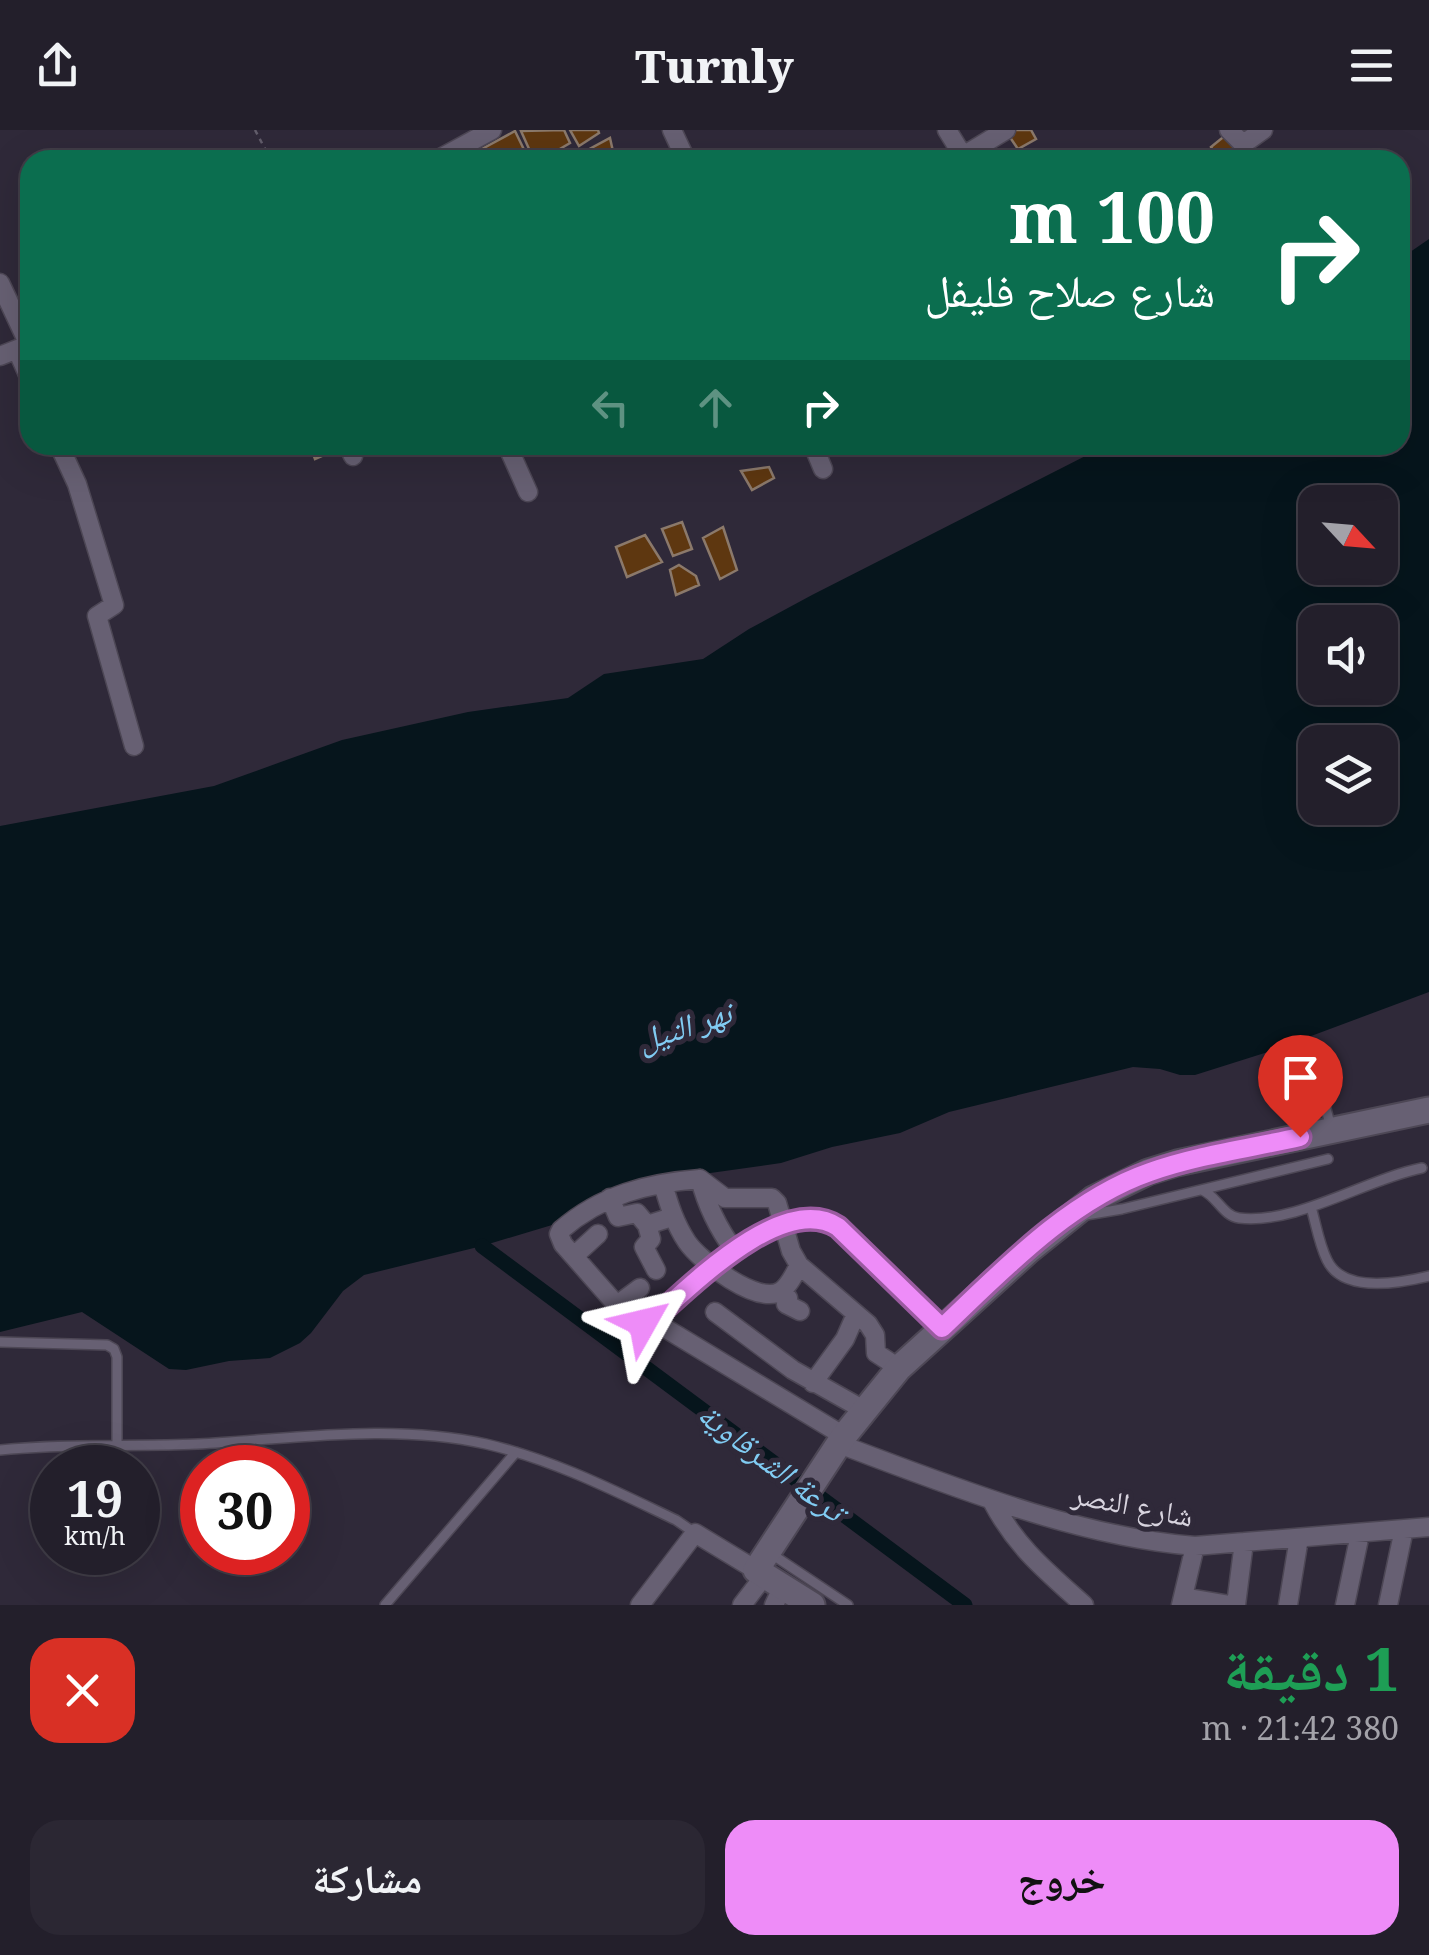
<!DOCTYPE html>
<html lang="ar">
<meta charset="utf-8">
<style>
:root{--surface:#231f2b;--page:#2b2733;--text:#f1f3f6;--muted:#a3a2a9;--line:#403d47;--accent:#ee8cf8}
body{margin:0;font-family:"Noto Serif","Noto Naskh Arabic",serif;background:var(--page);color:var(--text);direction:rtl;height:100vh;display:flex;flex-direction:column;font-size:38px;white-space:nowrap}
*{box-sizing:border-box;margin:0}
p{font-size:32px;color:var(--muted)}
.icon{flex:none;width:55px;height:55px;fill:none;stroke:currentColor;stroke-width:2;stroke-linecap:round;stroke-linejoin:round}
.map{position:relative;height:1475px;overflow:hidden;direction:ltr}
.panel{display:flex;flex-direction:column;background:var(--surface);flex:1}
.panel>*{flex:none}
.banner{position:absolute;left:20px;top:20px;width:1390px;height:305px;border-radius:30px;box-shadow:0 10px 40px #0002,0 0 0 2px var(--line);direction:rtl;background:#0b6e4f;color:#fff;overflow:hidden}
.needle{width:65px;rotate:116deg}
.controls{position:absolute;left:1298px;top:355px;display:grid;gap:20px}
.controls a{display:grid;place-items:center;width:100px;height:100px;border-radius:20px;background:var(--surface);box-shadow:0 10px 40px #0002,0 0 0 2px var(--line);font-size:50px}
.speed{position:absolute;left:30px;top:1315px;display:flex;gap:20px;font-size:50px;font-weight:700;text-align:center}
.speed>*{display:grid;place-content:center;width:130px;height:130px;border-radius:50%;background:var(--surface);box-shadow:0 10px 40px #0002,0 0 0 2px var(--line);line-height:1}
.speed small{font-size:25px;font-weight:400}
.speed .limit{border:15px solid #d22;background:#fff;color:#111}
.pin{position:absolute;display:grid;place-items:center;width:85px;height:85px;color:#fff;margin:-102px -42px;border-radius:50% 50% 50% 0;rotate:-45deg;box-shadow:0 0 10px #0007}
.pin .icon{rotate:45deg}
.me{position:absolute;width:110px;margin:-55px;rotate:53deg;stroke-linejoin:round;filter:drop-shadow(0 0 8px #0008)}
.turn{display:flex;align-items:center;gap:35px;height:210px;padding:0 30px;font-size:45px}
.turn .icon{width:130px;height:130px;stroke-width:2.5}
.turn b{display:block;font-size:70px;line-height:85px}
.lanes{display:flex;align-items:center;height:95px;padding:0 30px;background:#0003;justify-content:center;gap:50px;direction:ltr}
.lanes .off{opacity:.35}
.round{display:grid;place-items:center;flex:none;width:105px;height:105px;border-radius:30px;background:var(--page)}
.head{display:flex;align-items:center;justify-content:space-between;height:170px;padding:0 30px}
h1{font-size:60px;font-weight:800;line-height:75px;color:#1e9e55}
.button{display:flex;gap:20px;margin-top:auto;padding:20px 30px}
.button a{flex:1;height:115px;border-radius:30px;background:var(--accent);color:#111;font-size:40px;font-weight:800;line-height:115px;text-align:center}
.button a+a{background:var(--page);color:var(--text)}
header{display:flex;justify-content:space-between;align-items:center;height:130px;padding:0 30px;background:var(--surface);font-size:45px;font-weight:800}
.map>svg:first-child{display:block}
</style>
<header><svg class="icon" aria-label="menu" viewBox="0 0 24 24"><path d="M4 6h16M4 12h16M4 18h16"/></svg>Turnly<svg class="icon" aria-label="share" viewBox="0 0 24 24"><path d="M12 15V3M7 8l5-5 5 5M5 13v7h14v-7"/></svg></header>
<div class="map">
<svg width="1429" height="1475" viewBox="0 0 1429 1475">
<rect width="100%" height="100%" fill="#2f2939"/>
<path fill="#06151c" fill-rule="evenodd" d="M 1429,109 L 1429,862 L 1271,921 L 1195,945 L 1180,945 L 1160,939 L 1133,937 L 949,982 L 900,1003 L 832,1017 L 781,1033 L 646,1052 L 562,1092 L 482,1116 L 364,1145 L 343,1161 L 311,1203 L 300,1213 L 270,1228 L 229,1231 L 186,1240 L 169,1239 L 82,1182 L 0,1202 L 0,696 L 214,656 L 342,610 L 468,582 L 568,568 L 604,544 L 703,529 L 749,499 L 812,465 L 1107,315 L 1400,315 L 1400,129 ZM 1315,372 L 1380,372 L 1380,438 L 1315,438 ZM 1315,492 L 1380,492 L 1380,558 L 1315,558 ZM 1315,612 L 1380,612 L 1380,678 L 1315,678 Z"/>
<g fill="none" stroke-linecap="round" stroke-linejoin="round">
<path stroke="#06151c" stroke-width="15" d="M 482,1116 L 965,1475"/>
</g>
<path fill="#5e3710" stroke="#8b796b" stroke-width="2.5" d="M 564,0 L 570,13 L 541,30 L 534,30 L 521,1 Z
M 570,0 L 598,0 L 599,3 L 579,16 Z
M 1012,0 L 1031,0 L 1036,9 L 1018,19 L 1007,3 Z
M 515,1 L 529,30 L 487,30 L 482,19 Z
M 1227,4 L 1248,17 L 1253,25 L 1248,30 L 1219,30 L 1211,17 Z
M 610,8 L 614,26 L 608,30 L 589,30 L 584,22 Z
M 310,315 L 336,315 L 338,319 L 315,329 Z
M 769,337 L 774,348 L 752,360 L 741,341 Z
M 682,392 L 692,419 L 673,426 L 662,399 Z
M 723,397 L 737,440 L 720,449 L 703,408 Z
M 645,405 L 662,432 L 627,447 L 616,417 Z
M 679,435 L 696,446 L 699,455 L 676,465 L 670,440 Z"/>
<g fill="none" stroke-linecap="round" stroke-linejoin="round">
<defs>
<path id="service" d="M 1318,948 L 1331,998
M 1202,1060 C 1217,1066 1223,1086 1239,1088 C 1296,1095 1366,1049 1422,1038
M 1311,1077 C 1316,1094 1319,1114 1327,1130 C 1343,1164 1400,1153 1429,1146
M 1086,1085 L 1122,1079 L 1328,1029
M 0,1212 L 107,1215 L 114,1219 L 117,1227 L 117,1316
M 0,1320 C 65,1313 132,1317 198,1314 C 292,1309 392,1293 486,1314 C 554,1330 613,1360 676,1390 L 695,1403
M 770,1423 L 848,1475
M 385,1475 L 516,1322"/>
<path id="minor" d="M 672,0 L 686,30
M 947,0 L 960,21 L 968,23 L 1006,0
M 1229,0 L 1241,12 L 1249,10 L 1263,0
M 437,30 L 492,0
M 0,153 L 29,215
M 17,220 L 30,249
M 0,226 L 30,214
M 59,315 L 77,354 L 114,475 L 97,486 L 134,616
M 348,315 L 353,326
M 507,315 L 528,362
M 813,315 L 823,339
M 700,1049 C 707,1076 717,1097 734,1120
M 663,1054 C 669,1075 675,1094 687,1112 C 700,1131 758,1176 781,1161 C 789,1156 795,1143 799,1135
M 610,1068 L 618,1087 L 637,1083 L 647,1095 L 672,1087
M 647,1095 L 651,1109 L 644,1117 L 656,1140
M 574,1126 L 598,1104
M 778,1163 L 788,1168 L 786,1174 L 800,1181
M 617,1175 L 640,1158
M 715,1182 L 793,1240 L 864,1280
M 650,1191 C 688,1159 784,1060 838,1097 L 942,1198
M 813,1253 L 845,1209 L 856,1184
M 844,1306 L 660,1195 L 629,1189 L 563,1114 L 559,1104 L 561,1100 C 601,1065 648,1053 700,1049 L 725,1068 L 772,1068 L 777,1073 L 791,1121 L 799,1135 L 868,1194 L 875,1205 L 876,1223 L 899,1238
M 839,1314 C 949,1355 1077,1407 1195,1416 L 1429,1397
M 992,1371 C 1016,1417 1046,1441 1084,1475
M 1183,1467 L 1230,1475
M 640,1475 L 695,1403 L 756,1440
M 742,1475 L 765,1445
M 774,1475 L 783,1456
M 1181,1475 L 1195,1416
M 1236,1475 L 1244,1412
M 1288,1475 L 1299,1408
M 1345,1475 L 1360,1404
M 1388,1475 L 1404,1399"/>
<path id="secondary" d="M 812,1475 L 756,1440 L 844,1306 L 899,1238 L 1028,1121 L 1093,1069 L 1148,1042 L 1177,1033 L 1429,980"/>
</defs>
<use href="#service" stroke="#4d4755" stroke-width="12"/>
<use href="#minor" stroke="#4d4755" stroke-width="21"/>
<use href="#secondary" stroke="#4d4755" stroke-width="29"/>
<path stroke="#625d6b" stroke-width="2.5" stroke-dasharray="5 5" stroke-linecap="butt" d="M 255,0 L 271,30"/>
<use href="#service" stroke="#676073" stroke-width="9"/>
<use href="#minor" stroke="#676073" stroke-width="18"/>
<use href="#secondary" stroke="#676073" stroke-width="25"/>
</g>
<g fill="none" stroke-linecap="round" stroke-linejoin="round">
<defs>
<path id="route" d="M 643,1193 L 650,1192 C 689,1158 783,1061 838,1097 L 942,1198 C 1003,1140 1069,1070 1150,1042 C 1198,1025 1251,1018 1300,1007"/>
</defs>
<use href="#route" stroke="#9b5ba1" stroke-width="25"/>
<use href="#route" stroke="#ee8cf8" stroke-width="18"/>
</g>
<g text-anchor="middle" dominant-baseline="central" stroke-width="10" stroke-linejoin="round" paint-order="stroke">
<g font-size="30" fill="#d7d3de" stroke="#2f2939">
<text transform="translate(1133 1374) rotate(11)">شارع النصر</text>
</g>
<g font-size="32" font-style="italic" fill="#81ccf3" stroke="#2f2939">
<text transform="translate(684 895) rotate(-18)">نهر النيل</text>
<text transform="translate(772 1331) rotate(37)">ترعة الشرقاوية</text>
</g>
</g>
</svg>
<div class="controls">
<a><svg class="needle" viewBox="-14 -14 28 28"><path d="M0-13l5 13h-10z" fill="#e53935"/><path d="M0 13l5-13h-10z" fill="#a3a2a9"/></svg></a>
<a><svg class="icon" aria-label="sound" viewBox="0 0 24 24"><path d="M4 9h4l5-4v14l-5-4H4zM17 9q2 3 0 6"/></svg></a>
<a><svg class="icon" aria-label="layers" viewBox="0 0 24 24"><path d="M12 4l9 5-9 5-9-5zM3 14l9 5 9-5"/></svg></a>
</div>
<div class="speed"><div>19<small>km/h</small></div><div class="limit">30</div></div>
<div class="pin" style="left:1300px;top:1007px;background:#d93025"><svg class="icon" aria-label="arrive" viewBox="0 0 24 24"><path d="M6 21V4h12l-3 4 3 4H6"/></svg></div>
<svg class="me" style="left:643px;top:1193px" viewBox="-20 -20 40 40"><path d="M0-17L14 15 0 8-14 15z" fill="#ee8cf8" stroke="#fff" stroke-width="4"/></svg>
<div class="banner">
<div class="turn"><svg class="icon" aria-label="right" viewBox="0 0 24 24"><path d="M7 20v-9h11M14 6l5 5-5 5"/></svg><div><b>100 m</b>شارع صلاح فليفل</div></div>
<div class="lanes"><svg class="icon off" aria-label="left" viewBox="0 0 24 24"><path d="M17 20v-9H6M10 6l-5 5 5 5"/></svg><svg class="icon off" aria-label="ahead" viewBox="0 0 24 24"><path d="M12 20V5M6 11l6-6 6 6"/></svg><svg class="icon" aria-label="right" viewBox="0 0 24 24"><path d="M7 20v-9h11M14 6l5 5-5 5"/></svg></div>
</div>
</div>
<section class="panel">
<div class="head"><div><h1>1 دقيقة</h1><p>380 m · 21:42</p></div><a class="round" style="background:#d93025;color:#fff"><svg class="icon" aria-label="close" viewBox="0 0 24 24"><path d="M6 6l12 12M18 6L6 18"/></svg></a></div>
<div class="button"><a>خروج</a><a>مشاركة</a></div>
</section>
